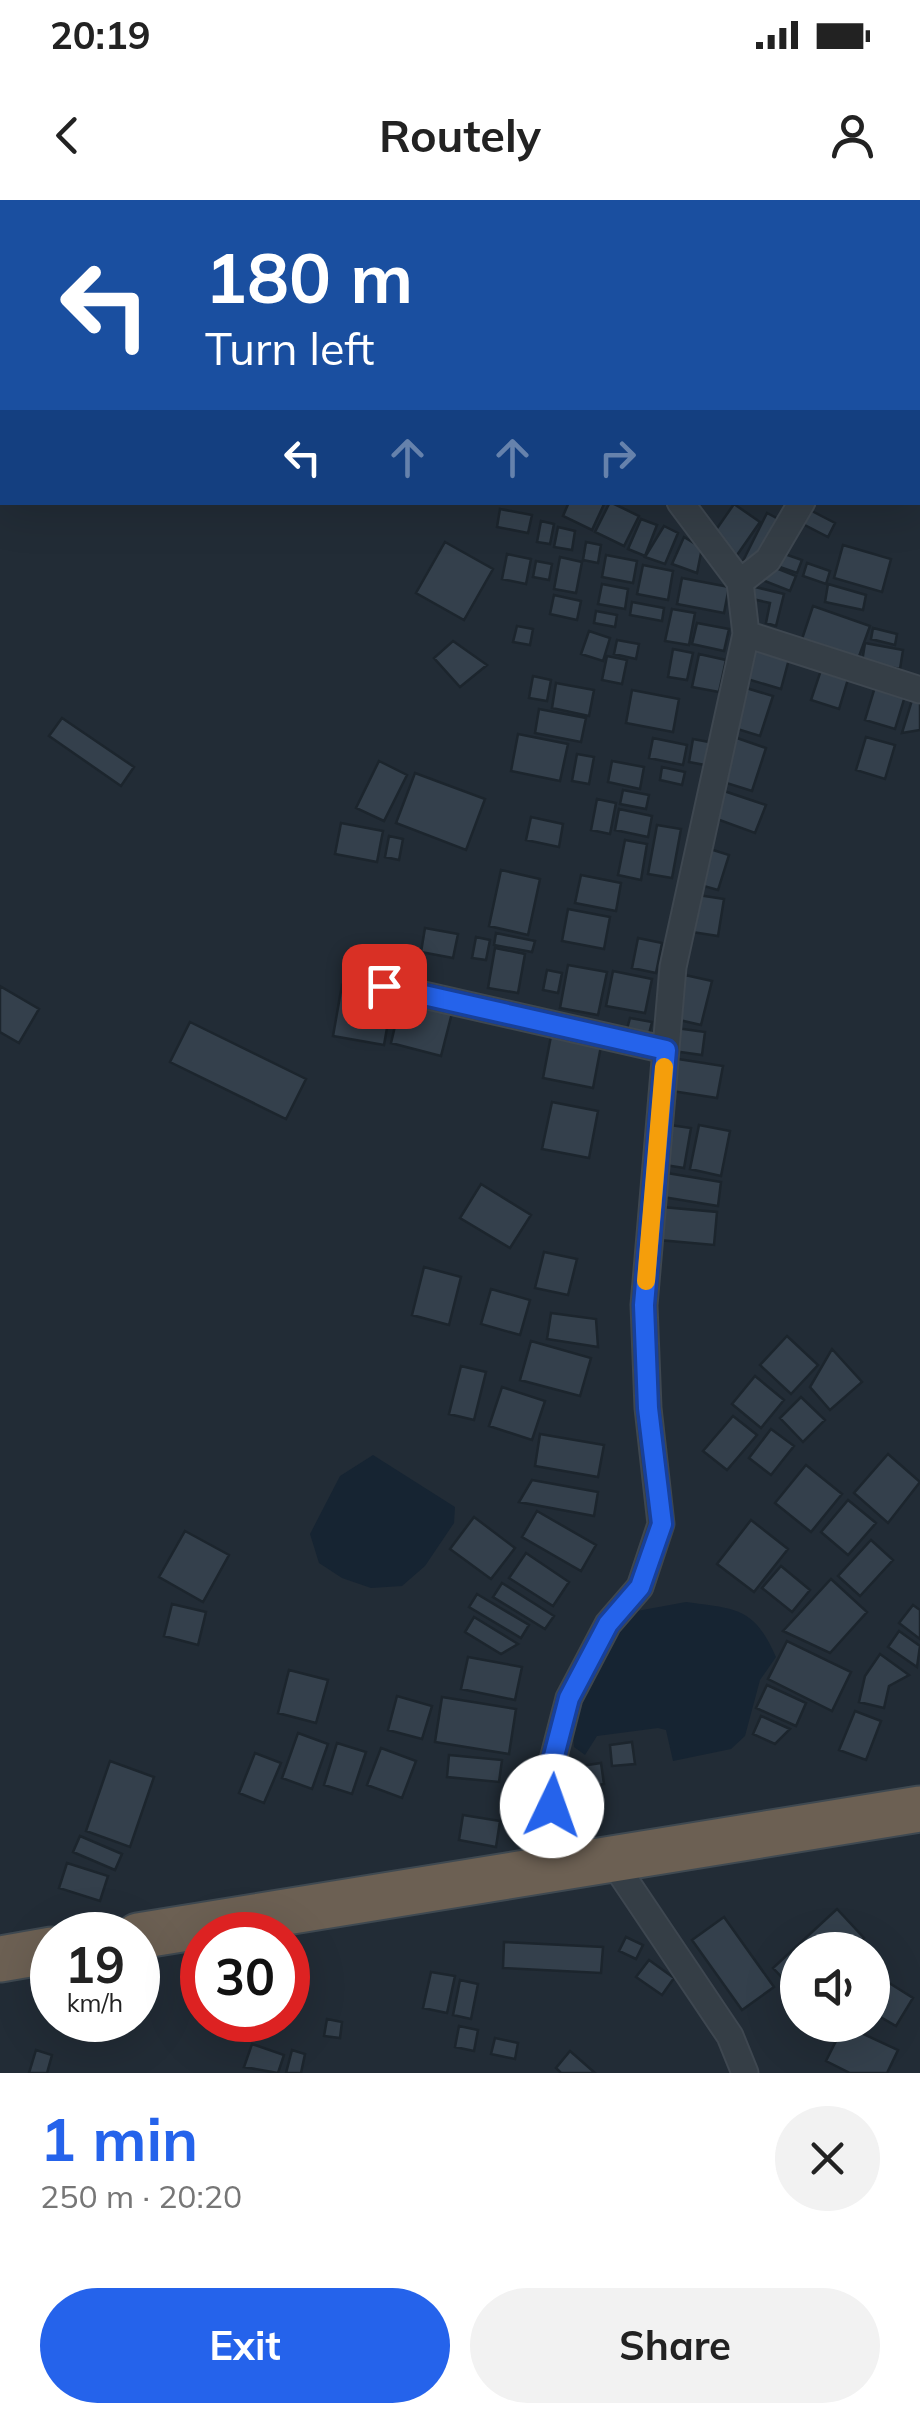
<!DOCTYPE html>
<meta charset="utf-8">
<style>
:root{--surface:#fff;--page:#f2f2f2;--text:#222;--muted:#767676;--accent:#2563eb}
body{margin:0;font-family:Mulish,sans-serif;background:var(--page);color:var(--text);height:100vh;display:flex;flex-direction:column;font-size:38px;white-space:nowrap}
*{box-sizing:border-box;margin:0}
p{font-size:32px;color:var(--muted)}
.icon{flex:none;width:55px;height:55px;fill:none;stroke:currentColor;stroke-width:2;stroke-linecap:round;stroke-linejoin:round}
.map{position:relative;height:1873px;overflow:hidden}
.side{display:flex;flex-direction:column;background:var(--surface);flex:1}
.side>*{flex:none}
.hud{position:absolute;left:0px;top:0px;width:920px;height:305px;box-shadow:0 10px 40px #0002;background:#1a4fa0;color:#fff;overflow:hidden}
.buttons{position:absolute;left:780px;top:1732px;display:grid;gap:20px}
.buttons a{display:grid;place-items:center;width:110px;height:110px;border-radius:50%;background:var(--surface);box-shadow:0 10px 40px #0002;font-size:50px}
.speed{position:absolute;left:30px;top:1712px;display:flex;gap:20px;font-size:50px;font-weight:700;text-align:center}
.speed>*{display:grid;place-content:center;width:130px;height:130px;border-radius:50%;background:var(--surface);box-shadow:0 10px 40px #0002;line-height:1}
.speed small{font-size:25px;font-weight:400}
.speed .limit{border:15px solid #d22;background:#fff;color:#111}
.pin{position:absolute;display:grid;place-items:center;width:85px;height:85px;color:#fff;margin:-42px;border-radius:20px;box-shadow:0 5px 15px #0006}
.me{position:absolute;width:110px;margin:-55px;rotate:3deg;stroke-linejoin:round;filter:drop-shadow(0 0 8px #0008)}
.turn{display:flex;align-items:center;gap:35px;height:210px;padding:0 40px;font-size:45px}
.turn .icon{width:130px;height:130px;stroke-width:2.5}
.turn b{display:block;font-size:70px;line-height:85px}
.lanes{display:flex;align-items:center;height:95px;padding:0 40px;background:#0003;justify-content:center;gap:50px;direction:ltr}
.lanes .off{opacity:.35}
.round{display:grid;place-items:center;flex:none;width:105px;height:105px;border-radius:52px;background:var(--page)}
.headline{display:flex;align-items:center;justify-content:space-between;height:170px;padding:0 40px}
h1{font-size:60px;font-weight:700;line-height:75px;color:var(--accent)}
.cta{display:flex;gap:20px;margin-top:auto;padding:20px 40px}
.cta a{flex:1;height:115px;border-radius:60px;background:var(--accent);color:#fff;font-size:40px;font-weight:700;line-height:115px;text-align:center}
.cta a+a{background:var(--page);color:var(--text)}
.status{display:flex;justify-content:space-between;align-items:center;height:70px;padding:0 50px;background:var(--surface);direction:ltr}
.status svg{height:28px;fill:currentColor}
header{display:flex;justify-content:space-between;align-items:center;height:130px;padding:0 40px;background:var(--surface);font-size:45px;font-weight:700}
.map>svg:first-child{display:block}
</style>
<div class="status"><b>20:19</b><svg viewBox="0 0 49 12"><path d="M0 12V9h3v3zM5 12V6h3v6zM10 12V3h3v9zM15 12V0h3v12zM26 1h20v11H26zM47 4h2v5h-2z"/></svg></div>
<header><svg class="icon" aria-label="back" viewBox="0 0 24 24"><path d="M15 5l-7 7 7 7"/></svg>Routely<svg class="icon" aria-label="person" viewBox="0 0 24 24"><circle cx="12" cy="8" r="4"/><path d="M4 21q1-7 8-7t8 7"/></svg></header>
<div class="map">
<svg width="920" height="1873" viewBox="0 0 920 1873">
<rect width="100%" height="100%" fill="#222c36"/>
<path fill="#162432" d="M 373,1255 L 455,1307 L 454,1323 L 425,1366 L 402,1386 L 371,1388 L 342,1378 L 319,1363 L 310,1334 L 340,1276 Z
M 686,1402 C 737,1409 754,1407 776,1457 L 760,1480 L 745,1536 L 731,1549 L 673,1561 L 666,1530 L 658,1528 L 597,1536 L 585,1555 L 574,1547 L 571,1509 L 607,1438 L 637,1411 Z"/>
<path fill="#34404c" stroke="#1c252d" stroke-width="2.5" d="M 569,302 L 605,302 L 592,330 L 563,316 Z
M 610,302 L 639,316 L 624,346 L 595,332 Z
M 734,304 L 760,322 L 735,358 L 709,340 Z
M 804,307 L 835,323 L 828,337 L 797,321 Z
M 500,309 L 532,315 L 528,333 L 497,327 Z
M 767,313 L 782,321 L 744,371 L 739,369 Z
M 641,319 L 657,325 L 645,356 L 628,349 Z
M 541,321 L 554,324 L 550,344 L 537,342 Z
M 664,326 L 678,333 L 665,364 L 645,357 Z
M 558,327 L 575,331 L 572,350 L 554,347 Z
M 684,337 L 702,348 L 697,373 L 672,364 Z
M 445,342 L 493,369 L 464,420 L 416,393 Z
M 586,342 L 601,345 L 598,363 L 583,360 Z
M 843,345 L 891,359 L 882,392 L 834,378 Z
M 779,352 L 802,360 L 797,373 L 774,365 Z
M 507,354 L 531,359 L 526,384 L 502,379 Z
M 606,355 L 637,361 L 633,383 L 602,377 Z
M 560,357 L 582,362 L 576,393 L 554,389 Z
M 536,361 L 552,364 L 549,380 L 533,377 Z
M 807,363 L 830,371 L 826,384 L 803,376 Z
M 766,364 L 796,376 L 790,391 L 760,379 Z
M 643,365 L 673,371 L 668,400 L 637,394 Z
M 682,378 L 729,387 L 724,413 L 677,404 Z
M 602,384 L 628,389 L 625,409 L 598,404 Z
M 828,384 L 866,395 L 863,410 L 825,402 Z
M 747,385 L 784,394 L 776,426 L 766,423 L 770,403 L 748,398 Z
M 554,395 L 581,401 L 577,420 L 550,414 Z
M 632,402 L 664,408 L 662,421 L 630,415 Z
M 813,406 L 870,426 L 857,462 L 801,442 Z
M 672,409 L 695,413 L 689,445 L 665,441 Z
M 596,411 L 617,415 L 615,427 L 594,423 Z
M 697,423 L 729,429 L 724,451 L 692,444 Z
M 517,426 L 533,429 L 530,445 L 513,442 Z
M 873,428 L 897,434 L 895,445 L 871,439 Z
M 589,431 L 610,438 L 603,461 L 581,454 Z
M 617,440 L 639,444 L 636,459 L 614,454 Z
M 453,441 L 487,465 L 460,487 L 434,458 Z
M 865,443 L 903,450 L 900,469 L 862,462 Z
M 673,449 L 693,453 L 687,480 L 668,477 Z
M 755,449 L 789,459 L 781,489 L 747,479 Z
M 699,454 L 726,460 L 719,492 L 692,487 Z
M 607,456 L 627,460 L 622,484 L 602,480 Z
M 821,470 L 848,479 L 839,509 L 811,500 Z
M 533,476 L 551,480 L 547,501 L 529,498 Z
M 556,483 L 594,490 L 589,516 L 552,508 Z
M 875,487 L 905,496 L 895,529 L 865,520 Z
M 746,488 L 773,496 L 760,536 L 734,528 Z
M 632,490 L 679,499 L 673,532 L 626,523 Z
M 913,497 L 920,499 L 920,530 L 902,533 Z
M 539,509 L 586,518 L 581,542 L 535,533 Z
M 62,518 L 134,567 L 121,586 L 49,536 Z
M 518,534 L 568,544 L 560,581 L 511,571 Z
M 734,537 L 766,548 L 752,591 L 720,581 Z
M 866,537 L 895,545 L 885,579 L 856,570 Z
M 653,538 L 687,545 L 683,565 L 649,558 Z
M 693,539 L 709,542 L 705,565 L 689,562 Z
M 577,554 L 594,557 L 589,584 L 572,581 Z
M 379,561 L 407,575 L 384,621 L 356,608 Z
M 612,561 L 644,567 L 640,589 L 608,582 Z
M 662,567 L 685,572 L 682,585 L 660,580 Z
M 415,573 L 485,599 L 466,650 L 396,623 Z
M 623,590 L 649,595 L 646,609 L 620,604 Z
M 724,591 L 766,605 L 755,633 L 714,618 Z
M 597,599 L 616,603 L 610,634 L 591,630 Z
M 619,609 L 652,616 L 648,637 L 615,630 Z
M 531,617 L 563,624 L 559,647 L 526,640 Z
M 341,623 L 383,631 L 377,662 L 335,654 Z
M 657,625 L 681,629 L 672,678 L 648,674 Z
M 389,636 L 403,639 L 399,660 L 385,657 Z
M 625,640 L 647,644 L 641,680 L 618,675 Z
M 710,649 L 729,655 L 718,690 L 700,685 Z
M 501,670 L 540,679 L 528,735 L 489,726 Z
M 581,675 L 621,683 L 616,711 L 575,703 Z
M 698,695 L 724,699 L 718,736 L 692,732 Z
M 568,709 L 610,717 L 604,749 L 562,741 Z
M 425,728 L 458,734 L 453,758 L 421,752 Z
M 496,733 L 535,741 L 532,752 L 494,745 Z
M 476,737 L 490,740 L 486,760 L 472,758 Z
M 638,738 L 662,743 L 656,773 L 632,768 Z
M 495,748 L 525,754 L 518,793 L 488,788 Z
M 568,765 L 607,772 L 598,815 L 560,808 Z
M 547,770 L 562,773 L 558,793 L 543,790 Z
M 613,771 L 652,779 L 645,813 L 606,806 Z
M 685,775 L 712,781 L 701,825 L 675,819 Z
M 342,785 L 393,794 L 384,845 L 333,836 Z
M 0,786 L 39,809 L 19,843 L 0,832 Z
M 401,801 L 452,813 L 441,856 L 391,843 Z
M 630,818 L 652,822 L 649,834 L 627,829 Z
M 190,822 L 306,879 L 286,919 L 170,862 Z
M 676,828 L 705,832 L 702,855 L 673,851 Z
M 551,836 L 601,846 L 593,888 L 543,878 Z
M 678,859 L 723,866 L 717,898 L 672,891 Z
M 552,902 L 598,911 L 589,958 L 542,949 Z
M 670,925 L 691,928 L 684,968 L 665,965 Z
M 699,925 L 730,931 L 721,976 L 690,969 Z
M 667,973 L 721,982 L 718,1006 L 663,997 Z
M 481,984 L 531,1015 L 510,1048 L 460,1018 Z
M 662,1007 L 717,1012 L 714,1045 L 659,1040 Z
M 544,1052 L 577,1059 L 568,1095 L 535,1088 Z
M 424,1067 L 461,1077 L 449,1125 L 412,1115 Z
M 491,1089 L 530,1100 L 520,1135 L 481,1124 Z
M 551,1113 L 596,1119 L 598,1147 L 547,1139 Z
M 787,1136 L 818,1165 L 791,1194 L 760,1165 Z
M 531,1141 L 591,1158 L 580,1196 L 520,1180 Z
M 832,1149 L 862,1182 L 830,1210 L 810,1187 Z
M 461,1166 L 486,1172 L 474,1220 L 449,1214 Z
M 755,1176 L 784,1200 L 761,1228 L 732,1204 Z
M 502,1187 L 545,1201 L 532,1240 L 489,1226 Z
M 801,1197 L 825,1220 L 803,1242 L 780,1218 Z
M 733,1216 L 757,1235 L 727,1270 L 703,1251 Z
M 771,1229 L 794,1246 L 771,1275 L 749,1258 Z
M 540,1234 L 604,1245 L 598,1277 L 535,1266 Z
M 888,1254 L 920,1282 L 888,1323 L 854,1293 Z
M 806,1265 L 842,1294 L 811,1332 L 775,1303 Z
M 532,1280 L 598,1292 L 594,1316 L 519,1302 Z
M 848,1300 L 876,1323 L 848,1355 L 821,1332 Z
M 537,1311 L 596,1345 L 581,1371 L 522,1337 Z
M 474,1317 L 515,1348 L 491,1379 L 450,1349 Z
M 751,1320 L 788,1349 L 754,1392 L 717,1364 Z
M 185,1331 L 229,1355 L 203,1402 L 159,1377 Z
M 871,1340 L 893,1360 L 860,1396 L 838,1376 Z
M 526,1353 L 569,1382 L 553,1406 L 509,1378 Z
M 781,1366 L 810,1390 L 792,1412 L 762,1388 Z
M 831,1379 L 867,1412 L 830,1453 L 783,1431 Z
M 502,1383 L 554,1416 L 545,1429 L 493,1397 Z
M 477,1394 L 529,1425 L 521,1438 L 469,1407 Z
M 172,1404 L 206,1412 L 198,1445 L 164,1436 Z
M 913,1405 L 920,1410 L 920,1439 L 899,1423 Z
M 474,1417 L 518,1444 L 501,1454 L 465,1432 Z
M 899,1431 L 920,1446 L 917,1467 L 888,1447 Z
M 787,1441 L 851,1472 L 832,1511 L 768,1479 Z
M 880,1454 L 909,1475 L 889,1486 L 884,1508 L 859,1502 L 865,1476 Z
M 468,1457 L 522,1467 L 515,1500 L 461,1489 Z
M 289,1470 L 328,1480 L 316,1523 L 278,1513 Z
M 767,1485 L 806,1503 L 796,1526 L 756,1508 Z
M 397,1496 L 432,1506 L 422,1539 L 388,1530 Z
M 442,1497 L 516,1509 L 509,1554 L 435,1542 Z
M 855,1511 L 881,1521 L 866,1560 L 839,1550 Z
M 761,1516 L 790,1529 L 775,1544 L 753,1534 Z
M 298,1533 L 328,1544 L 312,1589 L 282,1578 Z
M 632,1542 L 635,1564 L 612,1566 L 610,1545 Z
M 337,1543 L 366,1552 L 352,1594 L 324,1585 Z
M 381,1548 L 416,1561 L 402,1598 L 367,1585 Z
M 255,1553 L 281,1563 L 264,1603 L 239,1593 Z
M 449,1555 L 502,1560 L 499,1582 L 447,1577 Z
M 110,1561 L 154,1577 L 130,1647 L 86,1631 Z
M 601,1563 L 604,1584 L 576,1589 L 581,1613 L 562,1616 L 554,1570 Z
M 463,1615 L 500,1621 L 496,1647 L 459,1640 Z
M 80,1636 L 122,1654 L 115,1670 L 73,1652 Z
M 67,1663 L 108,1676 L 100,1701 L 59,1688 Z
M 837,1709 L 864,1738 L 851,1750 L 798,1750 L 798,1794 L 773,1768 Z
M 724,1717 L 774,1787 L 742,1810 L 692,1740 Z
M 626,1737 L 643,1745 L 636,1759 L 619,1751 Z
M 504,1742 L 603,1747 L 601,1773 L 503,1768 Z
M 649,1760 L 674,1778 L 662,1795 L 636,1777 Z
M 431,1772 L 455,1776 L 447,1813 L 423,1808 Z
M 460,1780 L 478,1784 L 471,1819 L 453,1815 Z
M 886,1781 L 913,1798 L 896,1826 L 872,1812 L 872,1802 Z
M 327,1819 L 342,1822 L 340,1838 L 324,1836 Z
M 844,1825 L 898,1850 L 887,1873 L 850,1873 L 826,1861 Z
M 459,1826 L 478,1830 L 474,1851 L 455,1847 Z
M 495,1838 L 518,1843 L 515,1859 L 491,1854 Z
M 252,1844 L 284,1855 L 278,1873 L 244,1867 Z
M 36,1850 L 52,1855 L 47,1873 L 29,1873 Z
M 292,1850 L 305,1854 L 301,1873 L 286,1873 Z
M 570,1851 L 595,1873 L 561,1873 L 556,1868 Z"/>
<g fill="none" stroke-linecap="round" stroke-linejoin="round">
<defs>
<path id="street" d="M 251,0 L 255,2
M 726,2 L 728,0
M 918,106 L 920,100
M 918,126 L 920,126
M 740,382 L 768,360 L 802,302
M 746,434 L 920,490
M 384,786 L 666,850
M 611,1659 L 730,1836 L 745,1873
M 557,1668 L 549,1575 L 569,1498 L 608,1424 L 640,1387 L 661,1324 L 648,1208 L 644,1105 L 673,767 L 746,434 L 740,382 L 680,302"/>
<path id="highway" d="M 138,1736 L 920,1609
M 0,1759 L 52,1750"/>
</defs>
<use href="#street" stroke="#3e4750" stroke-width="29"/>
<use href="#highway" stroke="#3f4951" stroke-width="49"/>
<use href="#street" stroke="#353e46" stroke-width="25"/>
<use href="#highway" stroke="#6c6053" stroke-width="45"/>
</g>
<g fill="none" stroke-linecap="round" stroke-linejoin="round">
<defs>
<path id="route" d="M 384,786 L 666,850 L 644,1105 L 648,1208 L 662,1324 L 640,1387 L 608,1424 L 569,1498 L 549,1575 L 552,1606"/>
</defs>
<use href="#route" stroke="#184099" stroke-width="25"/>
<use href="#route" stroke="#2563eb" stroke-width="18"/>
<path stroke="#f59e0b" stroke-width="18" d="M 646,1081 L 664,867"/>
</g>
</svg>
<div class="buttons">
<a><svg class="icon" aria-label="sound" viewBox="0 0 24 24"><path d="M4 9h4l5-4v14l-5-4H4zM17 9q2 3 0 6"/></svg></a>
</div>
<div class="speed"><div>19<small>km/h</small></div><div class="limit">30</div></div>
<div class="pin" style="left:384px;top:786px;background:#d93025"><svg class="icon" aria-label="arrive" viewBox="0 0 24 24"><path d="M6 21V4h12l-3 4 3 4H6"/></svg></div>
<svg class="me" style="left:552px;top:1606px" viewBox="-20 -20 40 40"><circle r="19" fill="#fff"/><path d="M0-13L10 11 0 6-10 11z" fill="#2563eb"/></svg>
<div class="hud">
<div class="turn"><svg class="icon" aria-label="left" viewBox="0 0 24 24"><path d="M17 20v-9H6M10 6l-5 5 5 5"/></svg><div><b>180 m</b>Turn left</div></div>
<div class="lanes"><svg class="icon" aria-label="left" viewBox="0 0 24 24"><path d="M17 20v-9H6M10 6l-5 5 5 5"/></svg><svg class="icon off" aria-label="ahead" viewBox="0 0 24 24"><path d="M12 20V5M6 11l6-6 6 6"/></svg><svg class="icon off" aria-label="ahead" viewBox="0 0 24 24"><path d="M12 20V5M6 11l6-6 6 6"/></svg><svg class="icon off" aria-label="right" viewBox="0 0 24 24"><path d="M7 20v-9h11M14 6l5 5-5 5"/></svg></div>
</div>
</div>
<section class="side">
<div class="headline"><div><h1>1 min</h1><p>250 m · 20:20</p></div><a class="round"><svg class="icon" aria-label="close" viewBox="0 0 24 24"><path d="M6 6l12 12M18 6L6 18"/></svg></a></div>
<div class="cta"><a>Exit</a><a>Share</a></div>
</section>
